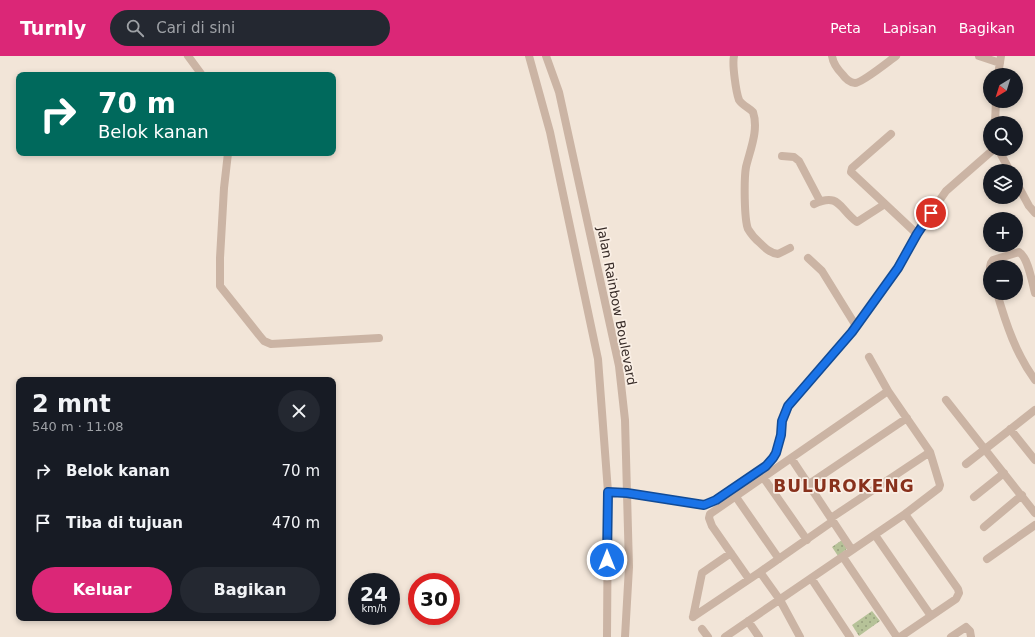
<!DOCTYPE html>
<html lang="id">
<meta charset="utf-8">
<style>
:root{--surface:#171b24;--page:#242831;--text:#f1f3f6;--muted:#9ea1a6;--accent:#db2777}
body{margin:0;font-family:"DejaVu Sans",sans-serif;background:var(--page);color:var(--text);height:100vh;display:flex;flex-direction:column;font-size:15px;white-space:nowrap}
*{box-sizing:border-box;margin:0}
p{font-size:13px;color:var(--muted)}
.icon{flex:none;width:22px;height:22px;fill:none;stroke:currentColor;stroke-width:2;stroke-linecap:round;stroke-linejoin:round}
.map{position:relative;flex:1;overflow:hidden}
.details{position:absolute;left:16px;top:321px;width:320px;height:244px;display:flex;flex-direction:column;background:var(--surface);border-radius:8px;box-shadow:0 2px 6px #0003}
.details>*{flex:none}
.guide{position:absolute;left:16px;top:16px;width:320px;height:84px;border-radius:8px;box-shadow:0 2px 6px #0003;background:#00695c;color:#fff;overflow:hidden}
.needle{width:26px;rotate:218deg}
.controls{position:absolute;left:983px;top:12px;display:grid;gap:8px}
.controls a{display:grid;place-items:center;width:40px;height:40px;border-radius:50%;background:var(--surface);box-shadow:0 2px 6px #0003;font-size:20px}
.speed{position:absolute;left:348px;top:517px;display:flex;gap:8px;font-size:20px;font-weight:700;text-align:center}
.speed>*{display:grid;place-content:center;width:52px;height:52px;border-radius:50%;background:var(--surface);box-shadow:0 2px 6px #0003;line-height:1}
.speed small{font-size:10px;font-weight:400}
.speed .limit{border:6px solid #d22;background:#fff;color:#111}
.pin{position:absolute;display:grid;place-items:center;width:34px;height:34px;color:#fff;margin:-17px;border:2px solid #fff;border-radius:50%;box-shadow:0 1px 4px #0007}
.me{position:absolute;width:44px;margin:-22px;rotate:0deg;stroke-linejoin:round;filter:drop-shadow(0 0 3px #0008)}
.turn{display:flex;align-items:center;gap:14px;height:84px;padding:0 16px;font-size:18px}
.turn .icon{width:52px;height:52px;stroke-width:2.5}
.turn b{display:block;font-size:28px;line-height:34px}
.round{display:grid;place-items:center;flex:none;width:42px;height:42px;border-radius:21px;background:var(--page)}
.headline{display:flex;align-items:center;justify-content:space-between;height:68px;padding:0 16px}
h1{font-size:24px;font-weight:600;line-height:30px}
.primary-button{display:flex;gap:8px;margin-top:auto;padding:8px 16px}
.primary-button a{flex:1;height:46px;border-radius:24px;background:var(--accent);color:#fff;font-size:16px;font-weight:600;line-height:46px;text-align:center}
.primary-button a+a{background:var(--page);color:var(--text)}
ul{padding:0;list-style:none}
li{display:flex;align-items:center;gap:12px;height:52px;padding:0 16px}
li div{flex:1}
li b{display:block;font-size:15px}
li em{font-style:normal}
header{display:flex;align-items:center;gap:24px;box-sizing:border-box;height:56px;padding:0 20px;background:var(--accent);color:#fff}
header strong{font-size:19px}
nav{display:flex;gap:22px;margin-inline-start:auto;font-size:14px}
.search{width:280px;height:36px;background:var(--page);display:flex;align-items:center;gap:10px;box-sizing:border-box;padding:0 14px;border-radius:22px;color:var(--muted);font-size:15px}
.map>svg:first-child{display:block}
</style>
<header>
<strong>Turnly</strong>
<div class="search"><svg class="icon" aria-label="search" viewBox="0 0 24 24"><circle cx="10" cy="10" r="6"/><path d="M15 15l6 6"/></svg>Cari di sini</div>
<nav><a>Peta</a><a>Lapisan</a><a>Bagikan</a></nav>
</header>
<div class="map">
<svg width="1035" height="581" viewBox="0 0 1035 581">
<defs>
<pattern id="park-dots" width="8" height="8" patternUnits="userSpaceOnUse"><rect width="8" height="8" fill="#b6c298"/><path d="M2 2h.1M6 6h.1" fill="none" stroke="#959e7c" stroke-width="1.8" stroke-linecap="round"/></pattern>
</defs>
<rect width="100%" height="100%" fill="#f2e5d8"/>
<path fill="url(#park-dots)" d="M 842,484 L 848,492 L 838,500 L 832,491 Z
M 872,555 L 880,565 L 859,580 L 852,569 Z"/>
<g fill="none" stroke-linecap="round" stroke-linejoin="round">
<path stroke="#cbb4a4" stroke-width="8" d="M 188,0 L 202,19
M 529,0 L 550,76 L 598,303 L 608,436 L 607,581
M 546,0 L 559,36 L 619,310 L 625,364 L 629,511 L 625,581
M 734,0 C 732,8 736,36 739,44 C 742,49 749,52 753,56 C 759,74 750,94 746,111 C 744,122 744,163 748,173 C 751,178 755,183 760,187 C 765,192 770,197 778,198 L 790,192
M 832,0 C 833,7 838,14 843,19 C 845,22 850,27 855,27 C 862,27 889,5 896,0
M 979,0 L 1000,7
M 998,19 L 1001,0
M 995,67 L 996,45
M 891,78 L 852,112 L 851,116 L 917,178
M 998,93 L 1010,115
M 228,97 L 224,132 L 220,202 L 220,230 L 259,279 L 264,285 L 271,288 L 379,282
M 782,100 L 794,101 L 799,105 L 820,145
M 1016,126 L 1029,150 L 1035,157
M 814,148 C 840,136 839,153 857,166 L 885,148
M 808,202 L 822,215 L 856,270
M 990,211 L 991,207 L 993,204 L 1019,196 C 1028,201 1032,226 1035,237
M 997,237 C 1006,268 1016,298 1035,324
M 869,301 L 888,335
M 946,344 L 1035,457
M 1010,373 L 1035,404
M 791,402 L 852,494
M 966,408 L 1035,354
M 763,421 L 807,484
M 809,428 L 907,362
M 608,436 L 627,437 L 704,449 L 716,444 L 766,410 L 773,403 L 776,397 L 781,379 L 782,365 L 788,350 L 852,276 L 898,212 L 923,168 L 946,135 L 994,93
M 736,441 L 779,503
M 974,441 L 1004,417
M 831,462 L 930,396
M 984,471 L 1022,439
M 875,479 L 931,560
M 843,501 L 897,581
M 987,503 L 1035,469
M 760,516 L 833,465
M 811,522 L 850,581
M 693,561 L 760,516 L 780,544 L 800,581
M 693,561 L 702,517 L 731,497
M 748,565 L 759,581
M 702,573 L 708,581
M 725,581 L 905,458 L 939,432 L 940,429 L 930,396 L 888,335 L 710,458 L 709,462 L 712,470 L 749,523
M 900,581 L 956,543 L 959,537 L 958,533 L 905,458
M 951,581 L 966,571 L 970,575 L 971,581"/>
</g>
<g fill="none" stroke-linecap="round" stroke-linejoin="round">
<defs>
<path id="route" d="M 607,504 L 608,436 L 627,437 L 704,449 L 716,444 L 766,410 L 773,402 L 776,397 L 781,379 L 782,365 L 788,350 L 852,276 L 898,212 L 917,178 L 931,157"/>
</defs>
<use href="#route" stroke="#114b97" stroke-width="10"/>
<use href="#route" stroke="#1a73e8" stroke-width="7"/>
</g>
<g text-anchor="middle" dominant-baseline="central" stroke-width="3.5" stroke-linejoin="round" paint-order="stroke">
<g font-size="13" fill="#362a26" stroke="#faefe5">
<text transform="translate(617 250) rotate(79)">Jalan Rainbow Boulevard</text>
</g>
<g font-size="17" font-weight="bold" letter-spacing="1" fill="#88311c" stroke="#faefe5">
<text x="844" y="430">BULUROKENG</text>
</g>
</g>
</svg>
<div class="controls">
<a><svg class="needle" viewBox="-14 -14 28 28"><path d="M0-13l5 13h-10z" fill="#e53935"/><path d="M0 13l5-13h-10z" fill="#9ea1a6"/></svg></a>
<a><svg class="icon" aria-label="search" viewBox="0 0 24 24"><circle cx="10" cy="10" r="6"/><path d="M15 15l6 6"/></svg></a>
<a><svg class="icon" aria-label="layers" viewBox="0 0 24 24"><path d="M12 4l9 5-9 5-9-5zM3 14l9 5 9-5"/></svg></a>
<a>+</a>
<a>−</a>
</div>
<div class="speed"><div>24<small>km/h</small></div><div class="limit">30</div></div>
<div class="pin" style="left:931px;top:157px;background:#d93025"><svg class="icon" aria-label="arrive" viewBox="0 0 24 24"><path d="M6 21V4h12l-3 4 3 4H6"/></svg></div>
<svg class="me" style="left:607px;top:504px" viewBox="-20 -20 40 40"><circle r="17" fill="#1a73e8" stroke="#fff" stroke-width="3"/><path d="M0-11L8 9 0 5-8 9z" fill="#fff"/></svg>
<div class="guide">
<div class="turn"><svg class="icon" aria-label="right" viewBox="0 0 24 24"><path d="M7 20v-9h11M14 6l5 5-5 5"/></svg><div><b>70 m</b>Belok kanan</div></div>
</div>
<section class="details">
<div class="headline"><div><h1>2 mnt</h1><p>540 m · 11:08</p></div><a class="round"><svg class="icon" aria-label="close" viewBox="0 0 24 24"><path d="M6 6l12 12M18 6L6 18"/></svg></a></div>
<ul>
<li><svg class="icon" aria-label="right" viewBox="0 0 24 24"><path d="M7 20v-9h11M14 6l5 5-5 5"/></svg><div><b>Belok kanan</b></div><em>70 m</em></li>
<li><svg class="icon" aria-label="arrive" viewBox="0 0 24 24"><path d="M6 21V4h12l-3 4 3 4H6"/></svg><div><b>Tiba di tujuan</b></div><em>470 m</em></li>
</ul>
<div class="primary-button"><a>Keluar</a><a>Bagikan</a></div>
</section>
</div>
